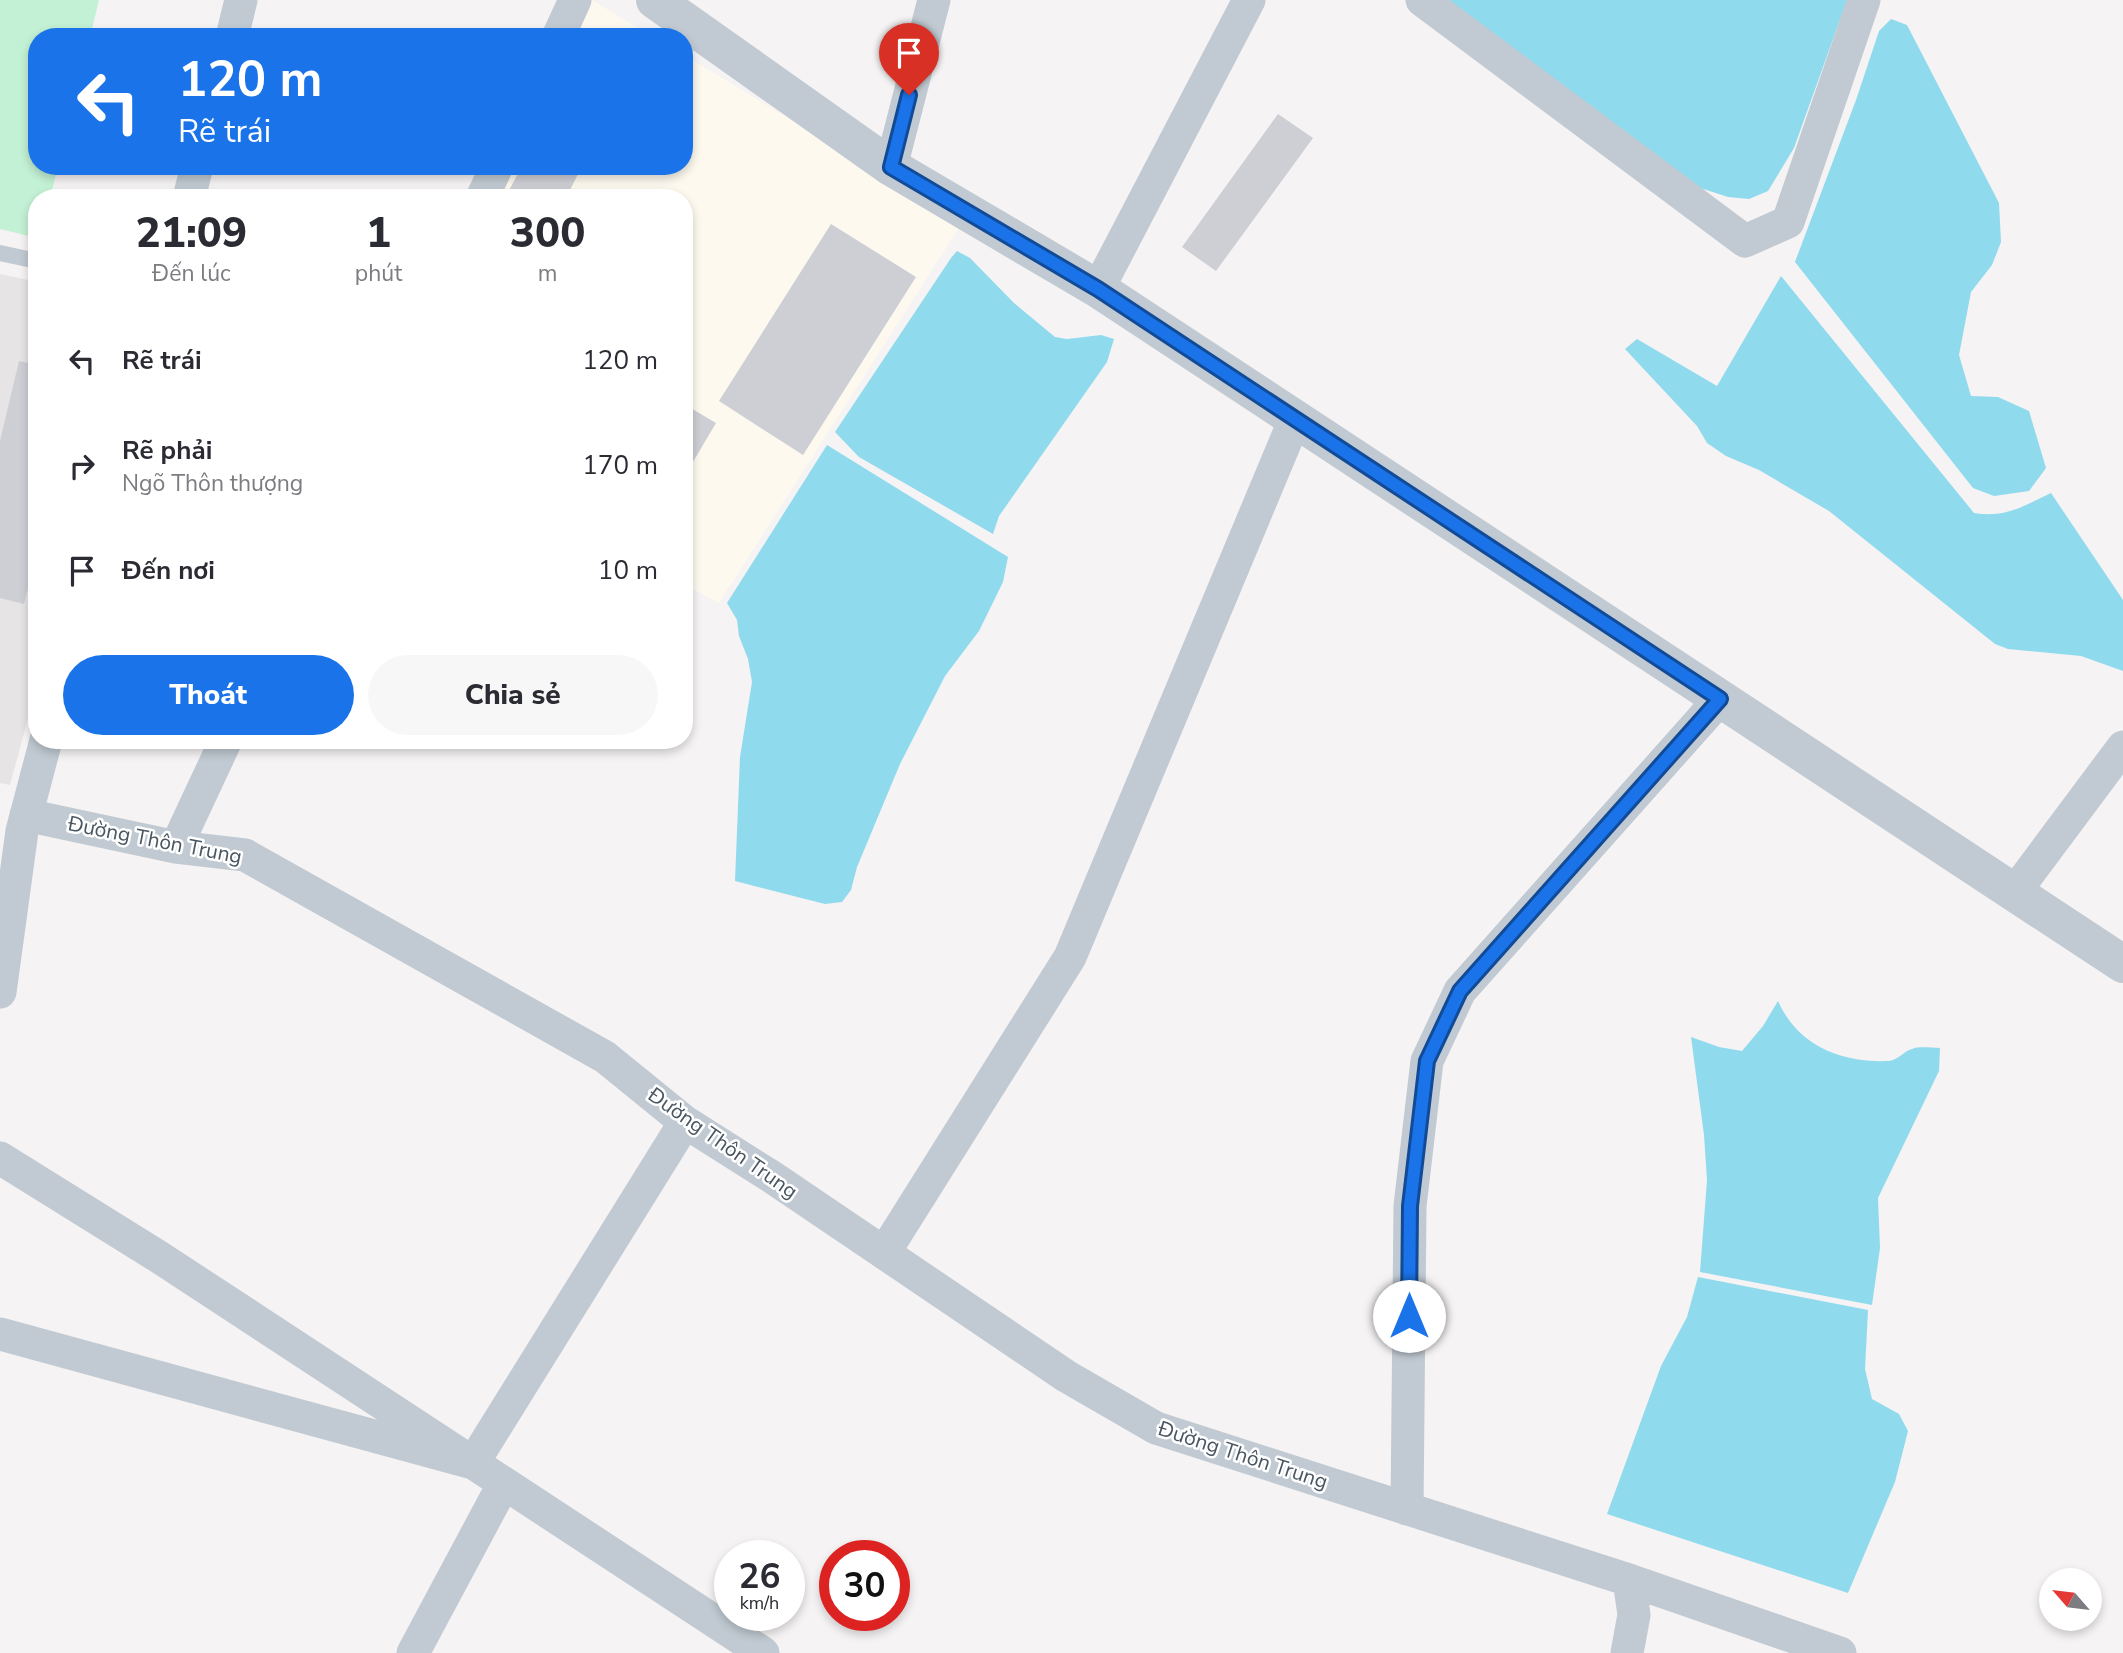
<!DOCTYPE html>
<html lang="vi">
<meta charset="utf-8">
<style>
:root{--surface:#fff;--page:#f7f7f7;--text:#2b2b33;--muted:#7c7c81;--accent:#1a73e8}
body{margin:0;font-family:"Nunito Sans",sans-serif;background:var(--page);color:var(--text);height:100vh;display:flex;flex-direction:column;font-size:26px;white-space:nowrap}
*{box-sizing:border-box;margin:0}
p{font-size:23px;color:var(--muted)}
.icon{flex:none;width:38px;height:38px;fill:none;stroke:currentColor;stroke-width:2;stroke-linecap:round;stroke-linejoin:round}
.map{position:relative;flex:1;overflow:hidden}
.panel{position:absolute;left:28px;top:189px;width:665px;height:560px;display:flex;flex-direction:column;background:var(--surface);border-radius:28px;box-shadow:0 4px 10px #0003}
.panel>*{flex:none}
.hud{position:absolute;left:28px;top:28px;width:665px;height:147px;border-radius:28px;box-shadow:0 4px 10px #0003;background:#1a73e8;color:#fff;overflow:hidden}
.needle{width:46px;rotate:298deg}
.tools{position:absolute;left:2039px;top:1568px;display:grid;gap:14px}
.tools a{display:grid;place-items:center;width:63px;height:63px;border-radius:50%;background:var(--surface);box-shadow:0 4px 10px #0003;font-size:35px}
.speed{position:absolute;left:714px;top:1540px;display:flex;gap:14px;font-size:35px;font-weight:700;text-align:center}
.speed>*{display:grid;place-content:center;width:91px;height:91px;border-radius:50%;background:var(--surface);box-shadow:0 4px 10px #0003;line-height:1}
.speed small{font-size:18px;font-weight:400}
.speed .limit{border:10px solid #d22;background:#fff;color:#111}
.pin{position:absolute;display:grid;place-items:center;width:60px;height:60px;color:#fff;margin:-72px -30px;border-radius:50% 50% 50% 0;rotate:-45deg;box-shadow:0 0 7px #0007}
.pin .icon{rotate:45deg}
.me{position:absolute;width:77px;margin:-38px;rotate:0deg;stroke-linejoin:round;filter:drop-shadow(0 0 5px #0008)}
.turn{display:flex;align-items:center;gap:24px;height:147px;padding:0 35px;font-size:32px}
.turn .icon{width:91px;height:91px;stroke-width:2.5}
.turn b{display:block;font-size:49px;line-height:60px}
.eta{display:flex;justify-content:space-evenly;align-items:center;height:119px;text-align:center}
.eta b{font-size:42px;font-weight:800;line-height:49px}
.primary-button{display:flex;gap:14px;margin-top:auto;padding:14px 35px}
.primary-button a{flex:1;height:80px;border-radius:42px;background:var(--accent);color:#fff;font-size:28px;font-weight:800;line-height:80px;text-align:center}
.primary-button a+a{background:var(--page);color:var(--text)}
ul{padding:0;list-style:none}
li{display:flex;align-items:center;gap:21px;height:105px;padding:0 35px}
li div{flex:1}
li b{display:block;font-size:26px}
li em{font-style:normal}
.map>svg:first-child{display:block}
</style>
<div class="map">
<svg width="2123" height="1653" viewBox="0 0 2123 1653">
<rect width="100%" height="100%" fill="#f5f3f3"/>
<path fill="#fdf9ef" d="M 590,0 L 592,0 L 653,37 L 573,37 Z
M 684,55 L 962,223 L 719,603 L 684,584 L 684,198 L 499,198 L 513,166 L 684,166 Z"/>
<path fill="#e6e4e5" d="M 0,274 L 37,282 L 37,685 L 10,785 L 0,783 Z"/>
<path fill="#c3f1d5" d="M 0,0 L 99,0 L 90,37 L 37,37 L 37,166 L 58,166 L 50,198 L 37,198 L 37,238 L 0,229 Z"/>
<path fill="#90daee" d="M 1445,0 L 1847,0 L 1794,148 L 1768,191 L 1749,199 L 1728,197 L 1691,185 Z
M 1891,19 L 1907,25 L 1999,203 L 2001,242 L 1992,265 L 1971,292 L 1959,355 L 1971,396 L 1998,397 L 2029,411 L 2046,468 L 2029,491 L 1994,496 L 1973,488 L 1795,262 L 1856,100 L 1879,31 Z
M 957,251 L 970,258 L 1014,303 L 1055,337 L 1067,339 L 1101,335 L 1114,339 L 1107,362 L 999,516 L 993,534 L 859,457 L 835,432 L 951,258 Z
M 1781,276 L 1974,513 C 2007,518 2023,506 2051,493 L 2123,600 L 2123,671 L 2081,656 L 2008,649 L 1995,644 L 1829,511 L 1759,470 L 1726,456 L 1707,443 L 1697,426 L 1625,349 L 1637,339 L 1717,386 Z
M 827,445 L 1008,557 L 1003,582 L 979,631 L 945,676 L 900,764 L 857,867 L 851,890 L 842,902 L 825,904 L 735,881 L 740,757 L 752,682 L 748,659 L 739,636 L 737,620 L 727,603 Z
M 1778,1001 C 1798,1046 1841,1063 1889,1061 C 1898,1060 1904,1051 1912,1049 C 1920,1046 1931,1048 1940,1048 L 1939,1071 L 1878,1198 L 1880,1248 L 1872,1305 L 1700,1272 L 1707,1180 L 1704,1135 L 1691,1037 L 1719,1047 L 1742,1051 L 1763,1026 Z
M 1698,1277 L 1868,1310 L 1865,1369 L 1872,1399 L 1899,1414 L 1908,1431 L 1895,1482 L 1848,1593 L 1607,1514 L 1661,1366 L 1687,1317 Z"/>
<path fill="#cdcfd5" d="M 1278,114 L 1313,138 L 1216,271 L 1182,247 Z
M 522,166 L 582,166 L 566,198 L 505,198 Z
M 831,224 L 916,277 L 803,455 L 719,401 Z
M 19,361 L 37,365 L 37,550 L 24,604 L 0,598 L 0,441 Z
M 684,404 L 716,423 L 684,477 Z"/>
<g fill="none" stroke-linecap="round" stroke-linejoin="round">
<path stroke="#c1cad2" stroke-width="16" d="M 0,253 L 37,261"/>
<path stroke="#c1cad2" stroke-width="33" d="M 1422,0 L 1745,241 L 1788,222 L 1864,0
M 232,37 L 241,0
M 558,37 L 575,0
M 891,167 L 934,0
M 189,198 L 197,166
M 482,198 L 497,166
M 1098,289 L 1249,0
M 26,815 L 176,847 L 245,855 L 605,1057 L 685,1122 L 772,1177 L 1066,1376 L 1156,1428 L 1629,1580 L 1840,1653
M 176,847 L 226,740
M 2014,893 L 2123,747
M 0,992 L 22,831 L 46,740
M 0,1158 L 159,1257 L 763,1653
M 884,1253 L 1070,957 L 1295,419
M 0,1334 L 473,1463 L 685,1122
M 1407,1509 L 1410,1206 L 1427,1061 L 1460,991 L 1720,699
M 413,1653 L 504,1483
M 1627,1653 L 1634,1615 L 1629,1580"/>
<path stroke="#c1cad2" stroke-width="38" d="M 655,0 L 891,167 L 1098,289 L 2123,964"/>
</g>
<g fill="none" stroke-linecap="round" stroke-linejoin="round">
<defs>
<path id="route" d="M 909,95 L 891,167 L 1098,289 L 1720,699 L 1460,991 L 1427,1061 L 1410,1206 L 1409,1316"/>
</defs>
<use href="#route" stroke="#114b97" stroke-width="18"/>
<use href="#route" stroke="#1a73e8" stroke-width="12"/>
</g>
<g text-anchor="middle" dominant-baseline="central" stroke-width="5" stroke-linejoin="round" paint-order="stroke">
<g font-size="21" fill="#4a5661" stroke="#fff">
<text transform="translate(155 840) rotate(11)">Đường Thôn Trung</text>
<text transform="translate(723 1143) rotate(35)">Đường Thôn Trung</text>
<text transform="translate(1243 1455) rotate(18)">Đường Thôn Trung</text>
</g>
</g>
</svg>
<div class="tools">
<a><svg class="needle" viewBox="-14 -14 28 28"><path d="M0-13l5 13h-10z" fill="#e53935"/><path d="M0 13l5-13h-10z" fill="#7c7c81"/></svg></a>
</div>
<div class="speed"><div>26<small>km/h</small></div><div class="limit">30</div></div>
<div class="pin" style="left:909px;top:95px;background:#d93025"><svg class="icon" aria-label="arrive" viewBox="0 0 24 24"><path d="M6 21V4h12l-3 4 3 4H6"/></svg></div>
<svg class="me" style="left:1409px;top:1316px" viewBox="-20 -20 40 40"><circle r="19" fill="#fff"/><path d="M0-13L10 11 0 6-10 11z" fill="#1a73e8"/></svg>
<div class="hud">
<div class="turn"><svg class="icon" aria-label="left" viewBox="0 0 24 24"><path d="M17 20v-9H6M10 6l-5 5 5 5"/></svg><div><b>120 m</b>Rẽ trái</div></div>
</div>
<section class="panel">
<div class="eta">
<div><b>21:09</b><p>Đến lúc</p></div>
<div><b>1</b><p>phút</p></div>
<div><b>300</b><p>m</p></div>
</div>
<ul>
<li><svg class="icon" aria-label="left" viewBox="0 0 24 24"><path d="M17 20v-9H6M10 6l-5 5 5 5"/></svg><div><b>Rẽ trái</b></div><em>120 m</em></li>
<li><svg class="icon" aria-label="right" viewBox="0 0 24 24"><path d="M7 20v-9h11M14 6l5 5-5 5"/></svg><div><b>Rẽ phải</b><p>Ngõ Thôn thượng</p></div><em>170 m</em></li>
<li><svg class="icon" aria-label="arrive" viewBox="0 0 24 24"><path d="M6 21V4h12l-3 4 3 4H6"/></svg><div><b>Đến nơi</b></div><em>10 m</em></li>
</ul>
<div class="primary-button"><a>Thoát</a><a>Chia sẻ</a></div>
</section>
</div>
